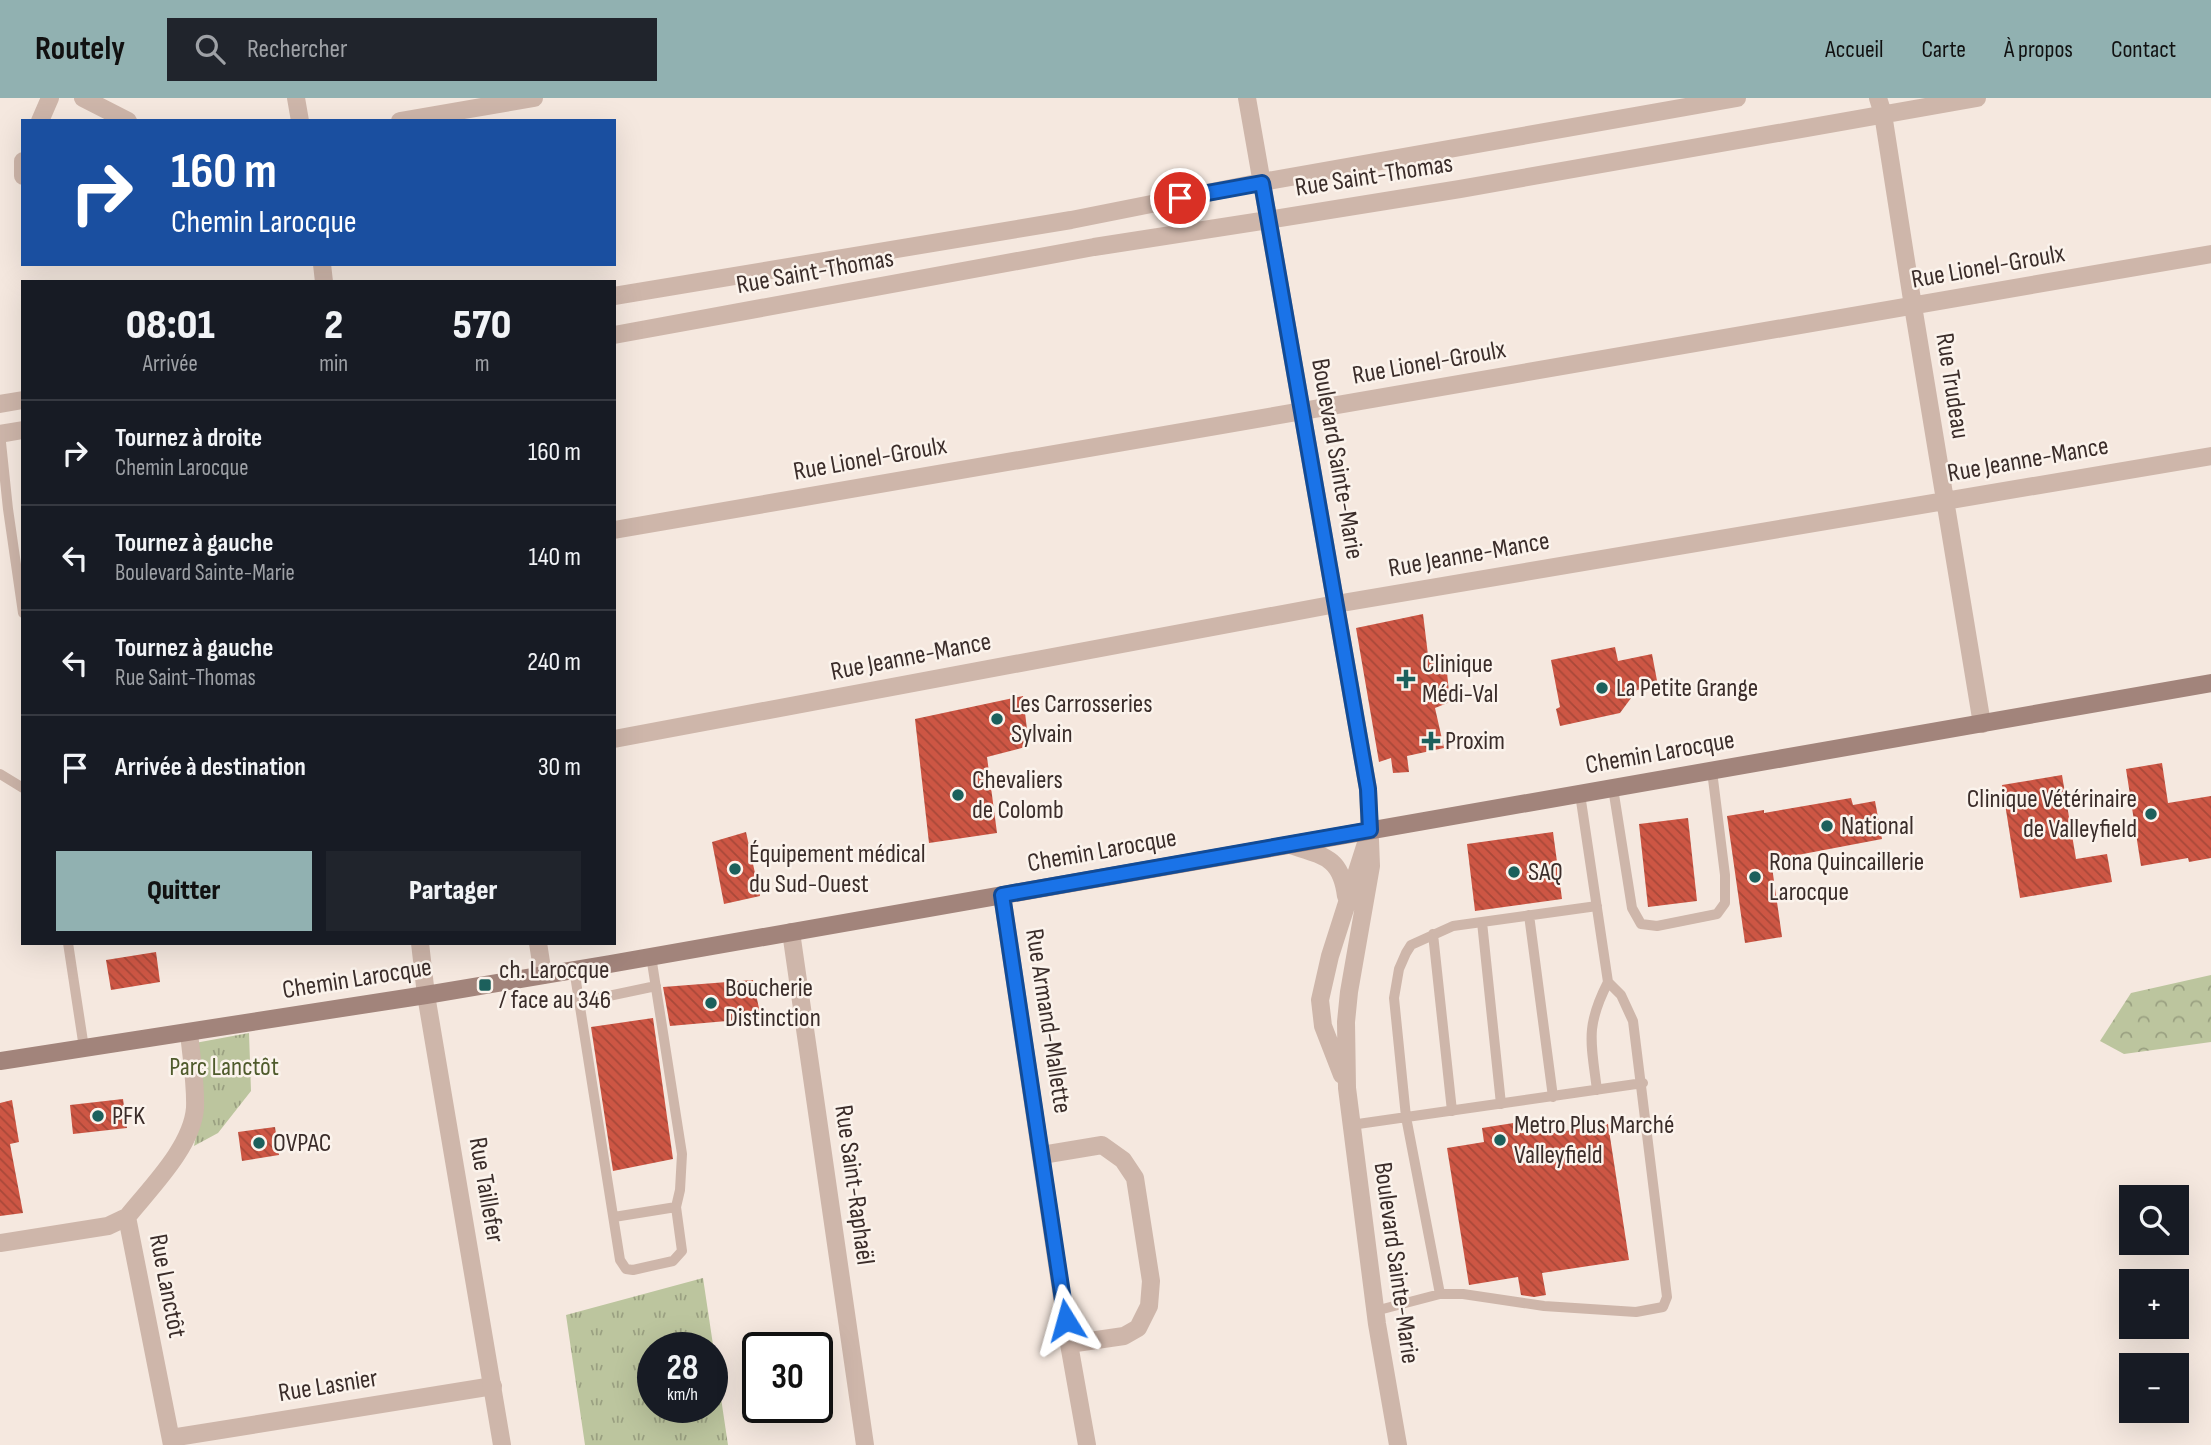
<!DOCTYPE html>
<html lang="fr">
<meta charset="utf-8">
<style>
:root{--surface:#171b24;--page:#20242c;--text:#f1f3f6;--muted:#9ea1a6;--line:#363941;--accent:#91b1b1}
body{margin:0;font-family:"Sofia Sans Condensed",sans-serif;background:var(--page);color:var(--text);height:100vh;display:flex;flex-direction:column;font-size:26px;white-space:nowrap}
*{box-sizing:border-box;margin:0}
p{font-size:23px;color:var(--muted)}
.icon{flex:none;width:38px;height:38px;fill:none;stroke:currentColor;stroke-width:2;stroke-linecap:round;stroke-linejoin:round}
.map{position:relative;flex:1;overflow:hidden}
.side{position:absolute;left:21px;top:182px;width:595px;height:665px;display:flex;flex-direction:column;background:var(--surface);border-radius:0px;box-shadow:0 7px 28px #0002}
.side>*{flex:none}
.hud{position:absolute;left:21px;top:21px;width:595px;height:147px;border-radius:0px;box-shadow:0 7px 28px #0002;background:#1a4fa0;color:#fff;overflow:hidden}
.tools{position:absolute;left:2119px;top:1087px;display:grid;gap:14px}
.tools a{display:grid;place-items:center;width:70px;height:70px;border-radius:0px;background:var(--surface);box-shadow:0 7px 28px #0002;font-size:35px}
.speed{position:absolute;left:637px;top:1234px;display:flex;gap:14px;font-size:35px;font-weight:700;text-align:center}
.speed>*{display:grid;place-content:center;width:91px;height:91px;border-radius:50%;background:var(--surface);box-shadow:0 7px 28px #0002;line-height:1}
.speed small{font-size:18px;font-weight:400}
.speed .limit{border:4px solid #111;border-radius:10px;background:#fff;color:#111}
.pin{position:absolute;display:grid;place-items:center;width:60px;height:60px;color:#fff;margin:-30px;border:4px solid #fff;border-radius:50%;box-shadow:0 2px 7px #0007}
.me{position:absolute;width:77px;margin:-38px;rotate:352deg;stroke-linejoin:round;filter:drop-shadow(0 0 5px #0008)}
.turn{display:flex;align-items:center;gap:24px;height:147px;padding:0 35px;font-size:32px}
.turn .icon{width:91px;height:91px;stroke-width:2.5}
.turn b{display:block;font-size:49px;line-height:60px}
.eta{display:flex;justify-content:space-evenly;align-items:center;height:119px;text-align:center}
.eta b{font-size:42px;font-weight:800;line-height:49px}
.action{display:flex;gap:14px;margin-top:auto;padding:14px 35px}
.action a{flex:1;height:80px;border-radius:0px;background:var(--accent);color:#111;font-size:28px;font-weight:800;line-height:80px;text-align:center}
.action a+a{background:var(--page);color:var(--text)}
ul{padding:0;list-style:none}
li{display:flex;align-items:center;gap:21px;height:105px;padding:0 35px;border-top:2px solid var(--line)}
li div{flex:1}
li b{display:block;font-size:26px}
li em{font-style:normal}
header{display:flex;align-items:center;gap:42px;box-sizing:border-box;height:98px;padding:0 35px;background:var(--accent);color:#111}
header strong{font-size:33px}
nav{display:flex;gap:38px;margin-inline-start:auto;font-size:24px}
.search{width:490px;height:63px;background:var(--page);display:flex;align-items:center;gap:18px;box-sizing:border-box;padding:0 24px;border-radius:0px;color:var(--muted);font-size:26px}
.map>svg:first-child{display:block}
</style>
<header>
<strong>Routely</strong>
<div class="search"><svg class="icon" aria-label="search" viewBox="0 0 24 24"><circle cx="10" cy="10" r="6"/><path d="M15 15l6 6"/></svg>Rechercher</div>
<nav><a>Accueil</a><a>Carte</a><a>À propos</a><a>Contact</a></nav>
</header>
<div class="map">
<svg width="2211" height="1347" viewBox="0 0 2211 1347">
<defs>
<pattern id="grass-tufts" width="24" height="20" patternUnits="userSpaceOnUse" patternTransform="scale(1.75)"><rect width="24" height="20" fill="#bcc59e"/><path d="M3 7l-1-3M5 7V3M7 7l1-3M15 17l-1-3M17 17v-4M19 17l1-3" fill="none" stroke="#9aa081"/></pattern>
<pattern id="forest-crowns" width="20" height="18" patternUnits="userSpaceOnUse" patternTransform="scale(1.75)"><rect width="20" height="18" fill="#bcc59e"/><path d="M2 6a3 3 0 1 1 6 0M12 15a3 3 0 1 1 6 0" fill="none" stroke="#9aa081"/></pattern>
<pattern id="building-back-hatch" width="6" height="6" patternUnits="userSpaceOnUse" patternTransform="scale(1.75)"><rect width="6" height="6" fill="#cd5644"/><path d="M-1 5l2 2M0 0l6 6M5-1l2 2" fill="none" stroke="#a84839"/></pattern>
</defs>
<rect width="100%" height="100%" fill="#f5e8df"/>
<path fill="url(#grass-tufts)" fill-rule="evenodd" d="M 249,935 L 251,993 L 218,1035 L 194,1048 L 202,1009 L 195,945 Z
M 703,1180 L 728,1347 L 585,1347 L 566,1217 ZM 653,1250 L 712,1250 L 712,1309 L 653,1309 Z"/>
<path fill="url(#forest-crowns)" d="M 2211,877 L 2211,944 L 2124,956 L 2100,943 L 2131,895 Z"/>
<path fill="url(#building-back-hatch)" d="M 1423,516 L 1428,557 L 1445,555 L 1450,604 L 1435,610 L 1444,650 L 1407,658 L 1409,674 L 1393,675 L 1391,660 L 1379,664 L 1356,530 Z
M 1615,549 L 1618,563 L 1652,556 L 1658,588 L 1637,592 L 1620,615 L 1560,628 L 1556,611 L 1560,609 L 1551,562 Z
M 1023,598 L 1029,648 L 987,659 L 997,735 L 929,745 L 915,621 Z
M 2162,665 L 2168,705 L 2211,698 L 2211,760 L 2189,764 L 2188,760 L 2141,768 L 2126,671 Z
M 2062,677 L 2076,761 L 2107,756 L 2112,784 L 2020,800 L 2002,687 Z
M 1851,700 L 1853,707 L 1875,703 L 1882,741 L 1771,762 L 1782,839 L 1745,845 L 1727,718 L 1764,712 L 1764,715 Z
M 1688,720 L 1697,803 L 1648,809 L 1639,726 Z
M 746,734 L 760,798 L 724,806 L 712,744 Z
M 1553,734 L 1562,801 L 1475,813 L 1467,746 Z
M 156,854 L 160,884 L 111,892 L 106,862 Z
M 753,882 L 761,920 L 670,928 L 663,889 Z
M 653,920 L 673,1061 L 613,1073 L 591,929 Z
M 123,1001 L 127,1030 L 73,1036 L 70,1007 Z
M 12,1002 L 19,1044 L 10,1046 L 23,1115 L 0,1118 L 0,1005 Z
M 1539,1021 L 1542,1037 L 1608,1026 L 1629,1162 L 1542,1175 L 1546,1197 L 1534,1199 L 1521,1197 L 1518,1179 L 1469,1187 L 1447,1050 L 1484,1044 L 1482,1030 Z
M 275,1029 L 279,1057 L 242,1063 L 238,1034 Z"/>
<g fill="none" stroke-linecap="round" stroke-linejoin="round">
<path stroke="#ceb6aa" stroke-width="10" d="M 0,335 L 8,411 L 23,515
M 0,676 L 23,690
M 1613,690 L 1632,810 L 1641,826 L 1657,828 L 1717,816 L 1725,805 L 1725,777 L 1712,673
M 1529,817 L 1553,999
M 1482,824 L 1501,1006
M 1433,836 L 1452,1013
M 68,845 L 84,950
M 574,871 L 620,1162 L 626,1171 L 633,1172 L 673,1163 L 682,1153 L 676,1109 L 680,1092 L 682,1056 L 651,858
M 580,904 L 656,888
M 1597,992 C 1591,944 1585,929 1608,884
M 1351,1027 L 1643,985
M 614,1119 L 676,1109
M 1440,1196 L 1406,1019 L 1394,900 L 1399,871 L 1406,855 L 1411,847 L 1453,828 L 1597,808
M 1375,1213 L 1440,1196 L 1463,1196 L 1544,1208 L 1636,1214 L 1663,1209 L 1667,1199 L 1633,923 L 1621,897 L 1608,884 L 1580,696"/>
<path stroke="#ceb6aa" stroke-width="18" d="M 83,0 L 128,23
M 296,0 L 300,23
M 1878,0 L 1883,16 L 1913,208 L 1982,626
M 40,23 L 50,0
M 400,23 L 534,0
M 23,63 L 23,78
M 1262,84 L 1737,0
M 1268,122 L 1460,91 L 1977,0
M 322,166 L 324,184
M 614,432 L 2211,156
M 614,641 L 1336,506 L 2211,358
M 1002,797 L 1069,1246 L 1087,1347
M 791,834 L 865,1347
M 538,845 L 543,877
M 1042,1057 L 1102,1047 L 1123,1062 L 1135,1080 L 1151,1183 L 1149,1208 L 1138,1230 L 1124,1238 L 1069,1246
M 0,1145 L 108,1128 L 127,1119
M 171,1340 L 493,1288
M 172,1347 L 127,1119 C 151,1089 192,1049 195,1010 C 196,985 191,958 189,934"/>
<path stroke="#ceb6aa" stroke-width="18" d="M 1247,0 L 1368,691 L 1371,768 L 1349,894 L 1346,924 L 1347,990 L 1377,1226 L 1398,1347
M 614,198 L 1071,122 L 1262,84
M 614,237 L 1094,149 L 1268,122
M 0,306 L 23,302
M 0,336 L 23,332
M 1290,747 C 1324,758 1341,759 1346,798
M 420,845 L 426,897 L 502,1347
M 1342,977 L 1323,928 L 1320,902 L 1330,858 L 1368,739"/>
<path stroke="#a2847b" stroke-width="18" d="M 0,963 L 426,897 L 610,866 L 2211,585"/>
</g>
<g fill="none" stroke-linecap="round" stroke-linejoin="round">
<defs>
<path id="route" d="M 1066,1222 L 1002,797 L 1370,732 L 1368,691 L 1262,85 L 1180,100"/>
</defs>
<use href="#route" stroke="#114b97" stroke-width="18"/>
<use href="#route" stroke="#1a73e8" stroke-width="12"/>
</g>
<g fill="#1c605c" stroke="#fbf3ec" stroke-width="2.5">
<path d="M1402.5 570.5h7v7h7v7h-7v7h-7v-7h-7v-7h7z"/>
<circle cx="1602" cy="590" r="7"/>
<circle cx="997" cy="621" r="7"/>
<path d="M1427.5 632.5h7v7h7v7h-7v7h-7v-7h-7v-7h7z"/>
<circle cx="958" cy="697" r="7"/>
<circle cx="2151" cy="716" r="7"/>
<circle cx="1827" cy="728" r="7"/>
<circle cx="735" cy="771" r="7"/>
<circle cx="1514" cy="774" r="7"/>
<circle cx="1755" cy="779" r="7"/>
<rect x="478" y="880" width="14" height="14" rx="3.5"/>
<circle cx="711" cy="905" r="7"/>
<circle cx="98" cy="1018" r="7"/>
<circle cx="1500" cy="1042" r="7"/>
<circle cx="259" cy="1045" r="7"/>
</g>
<g text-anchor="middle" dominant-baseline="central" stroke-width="5" stroke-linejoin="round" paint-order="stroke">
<g font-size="26" fill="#3b2d2a" stroke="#fbf3ec">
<text transform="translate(1374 78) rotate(-9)">Rue Saint-Thomas</text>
<text transform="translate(1988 169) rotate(-10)">Rue Lionel-Groulx</text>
<text transform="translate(815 174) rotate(-10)">Rue Saint-Thomas</text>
<text transform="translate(1429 265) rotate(-10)">Rue Lionel-Groulx</text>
<text transform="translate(1952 288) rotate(81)">Rue Trudeau</text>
<text transform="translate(870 361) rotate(-10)">Rue Lionel-Groulx</text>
<text transform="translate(1337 361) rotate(80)">Boulevard Sainte-Marie</text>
<text transform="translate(2028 362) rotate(-10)">Rue Jeanne-Mance</text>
<text transform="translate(1469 457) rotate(-10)">Rue Jeanne-Mance</text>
<text transform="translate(911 559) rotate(-11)">Rue Jeanne-Mance</text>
<text transform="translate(1660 655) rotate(-10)">Chemin Larocque</text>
<text transform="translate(1102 753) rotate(-10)">Chemin Larocque</text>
<text transform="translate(357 881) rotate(-9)">Chemin Larocque</text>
<text transform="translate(1048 923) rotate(81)">Rue Armand-Mallette</text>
<text transform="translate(854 1087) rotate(82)">Rue Saint-Raphaël</text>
<text transform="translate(486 1092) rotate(80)">Rue Taillefer</text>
<text transform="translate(1396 1165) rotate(82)">Boulevard Sainte-Marie</text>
<text transform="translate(167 1188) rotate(79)">Rue Lanctôt</text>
<text transform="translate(328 1288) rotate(-9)">Rue Lasnier</text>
</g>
<g font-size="26" fill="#3b2d2a" stroke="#fbf3ec" text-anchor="start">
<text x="1422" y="566">Clinique<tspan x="1422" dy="30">Médi-Val</tspan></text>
<text x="1616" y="590">La Petite Grange</text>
<text x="1011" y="606">Les Carrosseries<tspan x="1011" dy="30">Sylvain</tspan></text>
<text x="1445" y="643">Proxim</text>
<text x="972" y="682">Chevaliers<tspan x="972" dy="30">de Colomb</tspan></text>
<text x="2137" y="701" text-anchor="end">Clinique Vétérinaire<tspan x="2137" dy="30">de Valleyfield</tspan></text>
<text x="1841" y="728">National</text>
<text x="749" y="756">Équipement médical<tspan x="749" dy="30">du Sud-Ouest</tspan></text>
<text x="1769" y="764">Rona Quincaillerie<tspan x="1769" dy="30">Larocque</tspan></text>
<text x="1528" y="774">SAQ</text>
<text x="499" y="872">ch. Larocque<tspan x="499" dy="30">/ face au 346</tspan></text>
<text x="725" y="890">Boucherie<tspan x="725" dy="30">Distinction</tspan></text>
<text x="112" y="1018">PFK</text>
<text x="1514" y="1027">Metro Plus Marché<tspan x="1514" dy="30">Valleyfield</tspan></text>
<text x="273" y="1045">OVPAC</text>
</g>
<g font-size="26" fill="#4f5b2c" stroke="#fbf3ec">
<text x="224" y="969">Parc Lanctôt</text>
</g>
</g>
</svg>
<div class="tools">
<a><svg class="icon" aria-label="search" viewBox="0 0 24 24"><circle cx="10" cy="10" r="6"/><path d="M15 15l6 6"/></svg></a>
<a>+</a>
<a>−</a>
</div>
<div class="speed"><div>28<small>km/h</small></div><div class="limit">30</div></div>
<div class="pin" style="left:1180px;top:100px;background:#d93025"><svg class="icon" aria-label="arrive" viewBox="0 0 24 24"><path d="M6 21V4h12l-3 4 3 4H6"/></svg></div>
<svg class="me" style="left:1066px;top:1222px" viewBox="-20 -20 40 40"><path d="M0-17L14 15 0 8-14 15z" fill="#1a73e8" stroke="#fff" stroke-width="4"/></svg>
<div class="hud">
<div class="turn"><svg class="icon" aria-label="right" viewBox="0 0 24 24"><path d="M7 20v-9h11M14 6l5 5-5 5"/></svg><div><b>160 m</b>Chemin Larocque</div></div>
</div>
<section class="side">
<div class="eta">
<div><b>08:01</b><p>Arrivée</p></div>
<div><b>2</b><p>min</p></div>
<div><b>570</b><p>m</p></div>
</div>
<ul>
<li><svg class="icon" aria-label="right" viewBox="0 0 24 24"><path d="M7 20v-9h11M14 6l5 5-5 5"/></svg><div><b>Tournez à droite</b><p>Chemin Larocque</p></div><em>160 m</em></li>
<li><svg class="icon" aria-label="left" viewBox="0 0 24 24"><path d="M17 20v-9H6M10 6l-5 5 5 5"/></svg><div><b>Tournez à gauche</b><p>Boulevard Sainte-Marie</p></div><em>140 m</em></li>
<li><svg class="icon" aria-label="left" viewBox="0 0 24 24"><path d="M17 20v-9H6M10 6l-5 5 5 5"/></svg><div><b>Tournez à gauche</b><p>Rue Saint-Thomas</p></div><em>240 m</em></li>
<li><svg class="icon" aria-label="arrive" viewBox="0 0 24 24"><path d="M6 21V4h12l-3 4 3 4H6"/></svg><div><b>Arrivée à destination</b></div><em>30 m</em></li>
</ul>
<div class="action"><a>Quitter</a><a>Partager</a></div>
</section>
</div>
